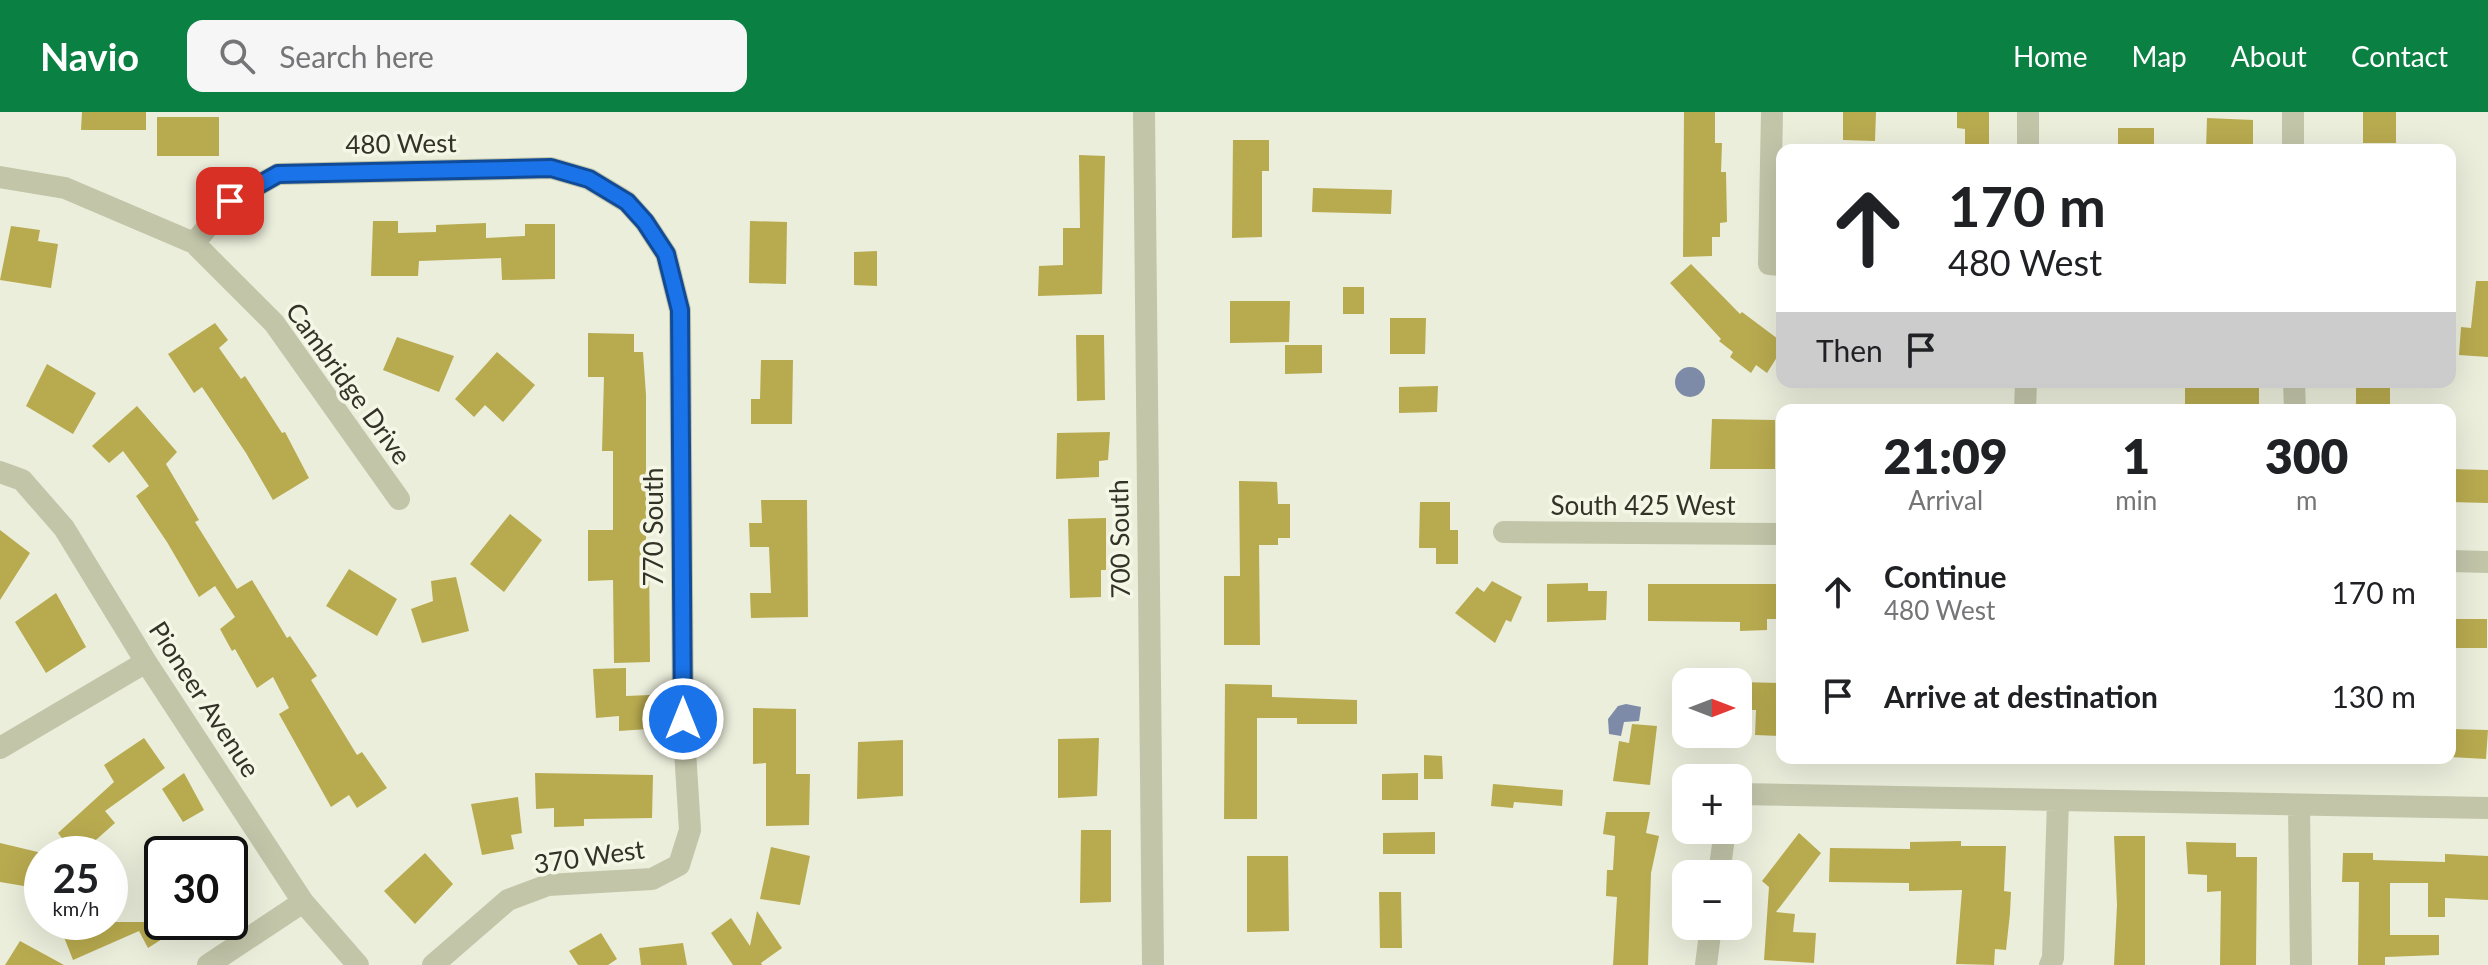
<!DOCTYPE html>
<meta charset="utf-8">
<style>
:root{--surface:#fff;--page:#f6f6f6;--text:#202124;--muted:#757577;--accent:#0b8043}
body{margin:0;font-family:Lato,sans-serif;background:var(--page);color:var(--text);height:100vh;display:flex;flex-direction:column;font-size:30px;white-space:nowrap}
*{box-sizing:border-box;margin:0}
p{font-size:26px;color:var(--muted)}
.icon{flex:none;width:44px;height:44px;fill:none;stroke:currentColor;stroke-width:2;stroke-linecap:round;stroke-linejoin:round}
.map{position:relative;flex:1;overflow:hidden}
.panel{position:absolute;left:1776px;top:292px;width:680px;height:360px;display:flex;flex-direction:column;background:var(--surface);border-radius:16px;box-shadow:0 8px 32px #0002}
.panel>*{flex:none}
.banner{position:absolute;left:1776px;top:32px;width:680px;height:244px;border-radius:16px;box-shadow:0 8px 32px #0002;background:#fff;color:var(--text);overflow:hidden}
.needle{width:52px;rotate:90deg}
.fabs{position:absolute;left:1672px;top:556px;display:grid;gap:16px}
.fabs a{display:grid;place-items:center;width:80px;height:80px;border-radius:16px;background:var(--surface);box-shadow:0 8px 32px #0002;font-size:40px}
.speed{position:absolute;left:24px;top:724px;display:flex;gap:16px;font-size:40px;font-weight:700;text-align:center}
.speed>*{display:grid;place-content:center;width:104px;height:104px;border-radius:50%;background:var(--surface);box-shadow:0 8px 32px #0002;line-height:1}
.speed small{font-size:20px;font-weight:400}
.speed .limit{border:4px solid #111;border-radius:12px;background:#fff;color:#111}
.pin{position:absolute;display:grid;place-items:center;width:68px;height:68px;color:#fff;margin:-34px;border-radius:16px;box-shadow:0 4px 12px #0006}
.me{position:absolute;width:88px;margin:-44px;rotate:0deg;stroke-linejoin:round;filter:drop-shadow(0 0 6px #0008)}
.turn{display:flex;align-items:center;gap:28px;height:168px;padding:0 40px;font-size:36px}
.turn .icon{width:104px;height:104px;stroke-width:2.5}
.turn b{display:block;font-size:56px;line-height:68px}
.then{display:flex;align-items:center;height:76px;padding:0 40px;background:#0003;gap:16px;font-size:30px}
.eta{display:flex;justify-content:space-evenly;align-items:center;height:136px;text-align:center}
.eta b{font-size:48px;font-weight:800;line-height:56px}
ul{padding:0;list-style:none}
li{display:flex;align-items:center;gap:24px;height:104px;padding:0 40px}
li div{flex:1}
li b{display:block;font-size:30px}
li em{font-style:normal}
header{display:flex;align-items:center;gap:48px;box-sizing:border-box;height:112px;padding:0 40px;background:var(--accent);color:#fff}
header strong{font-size:38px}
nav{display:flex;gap:44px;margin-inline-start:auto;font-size:28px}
.search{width:560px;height:72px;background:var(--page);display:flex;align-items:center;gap:20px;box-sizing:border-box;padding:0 28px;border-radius:16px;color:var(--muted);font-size:30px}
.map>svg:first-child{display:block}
</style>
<header>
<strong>Navio</strong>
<div class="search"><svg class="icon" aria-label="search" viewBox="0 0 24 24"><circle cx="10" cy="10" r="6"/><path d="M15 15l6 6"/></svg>Search here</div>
<nav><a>Home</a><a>Map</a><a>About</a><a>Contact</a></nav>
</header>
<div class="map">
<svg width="2488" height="853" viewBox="0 0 2488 853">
<rect width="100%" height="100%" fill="#ebeedb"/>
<path fill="#7d8ba8" d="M1675 270a15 15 0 1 1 30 0a15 15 0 1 1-30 0Z
M 1626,592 L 1641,595 L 1639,609 L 1624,610 L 1621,624 L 1609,622 L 1608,607 L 1618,594 Z"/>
<path fill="#b8aa4f" d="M 82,0 L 146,0 L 146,18 L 81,18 Z
M 1684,0 L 1715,0 L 1715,31 L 1722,31 L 1721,60 L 1726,60 L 1727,110 L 1720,111 L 1720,125 L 1712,125 L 1712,144 L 1683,145 Z
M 1843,0 L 1876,0 L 1875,29 L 1843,28 Z
M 1957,0 L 1989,0 L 1989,32 L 1965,32 L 1965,17 L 1957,16 Z
M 2363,0 L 2396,0 L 2396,31 L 2363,31 Z
M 157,5 L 219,5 L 219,44 L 157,44 Z
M 2207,6 L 2253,8 L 2253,36 L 2206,38 Z
M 2118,16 L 2154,16 L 2154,38 L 2118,38 Z
M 1233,28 L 1269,28 L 1269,59 L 1262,59 L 1262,125 L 1232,126 Z
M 1079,43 L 1105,44 L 1102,182 L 1038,184 L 1039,154 L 1063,153 L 1063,116 L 1080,116 Z
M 1313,76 L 1392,78 L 1391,102 L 1312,100 Z
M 373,109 L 398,109 L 398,121 L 436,120 L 436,113 L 486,111 L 486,126 L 525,124 L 525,112 L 555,112 L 555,167 L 502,168 L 501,146 L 419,149 L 418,164 L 371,164 Z
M 750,109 L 787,110 L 786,172 L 749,171 Z
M 11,114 L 40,118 L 38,129 L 58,132 L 51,176 L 0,168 Z
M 877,139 L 877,174 L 854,173 L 854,140 Z
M 1691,152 L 1740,202 L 1742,200 L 1782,230 L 1782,237 L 1767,261 L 1756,253 L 1751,261 L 1730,245 L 1733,240 L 1719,229 L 1721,227 L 1670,171 Z
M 2476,169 L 2488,169 L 2488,245 L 2459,243 L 2461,215 L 2471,216 Z
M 1343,175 L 1364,175 L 1364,202 L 1343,202 Z
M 1230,189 L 1290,189 L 1289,230 L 1230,231 Z
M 1390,206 L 1426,206 L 1425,242 L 1390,242 Z
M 215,211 L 228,228 L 219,236 L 241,267 L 245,264 L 282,321 L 285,320 L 309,366 L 273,388 L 246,341 L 202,275 L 194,281 L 168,242 Z
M 588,221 L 634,222 L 634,240 L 643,240 L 646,283 L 646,443 L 649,443 L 650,550 L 614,551 L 613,468 L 588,469 L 588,418 L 613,418 L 613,339 L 602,339 L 604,265 L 588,265 Z
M 1076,223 L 1104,223 L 1105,288 L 1077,289 Z
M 397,225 L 454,244 L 439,280 L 383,258 Z
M 1285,233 L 1322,233 L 1322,261 L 1285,262 Z
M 497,240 L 535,273 L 503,310 L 485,293 L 474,305 L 455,287 Z
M 761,248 L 793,248 L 792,312 L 751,312 L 751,287 L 760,287 Z
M 47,252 L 96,281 L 73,322 L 26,294 Z
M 2185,270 L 2259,270 L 2259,298 L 2185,298 Z
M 1438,274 L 1437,300 L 1399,301 L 1399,275 Z
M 2356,276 L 2390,276 L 2390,298 L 2356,298 Z
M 137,294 L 177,340 L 166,352 L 199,408 L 195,410 L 237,477 L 252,468 L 287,526 L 290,524 L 317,564 L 311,568 L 357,643 L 362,640 L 387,676 L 357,696 L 349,683 L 331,695 L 279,602 L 289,596 L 273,565 L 257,576 L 235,537 L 232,539 L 220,517 L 235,505 L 215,474 L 199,485 L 167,430 L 136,384 L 149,374 L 123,339 L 109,351 L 92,334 Z
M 1712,307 L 1775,308 L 1775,357 L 1710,357 Z
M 1110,320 L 1108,348 L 1099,349 L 1099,365 L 1056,367 L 1057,321 Z
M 2450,357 L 2488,358 L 2488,391 L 2450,390 Z
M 1239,369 L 1277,370 L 1278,392 L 1290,392 L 1290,426 L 1278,426 L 1278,433 L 1259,433 L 1260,533 L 1224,533 L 1224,464 L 1240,464 Z
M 761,388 L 807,388 L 808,505 L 751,506 L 750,481 L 771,481 L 769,435 L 750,435 L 749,411 L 762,411 Z
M 1420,390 L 1450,390 L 1450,418 L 1458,418 L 1458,452 L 1436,452 L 1436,436 L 1419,436 Z
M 510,402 L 542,428 L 504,480 L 470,452 Z
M 1106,406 L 1106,458 L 1101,458 L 1101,485 L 1070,486 L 1068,407 Z
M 0,418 L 30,441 L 0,488 Z
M 349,457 L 397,487 L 377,524 L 326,494 Z
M 456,465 L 469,519 L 422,531 L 411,497 L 433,489 L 431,469 Z
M 1492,469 L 1522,485 L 1511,510 L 1506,508 L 1495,531 L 1455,501 L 1477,475 L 1484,480 Z
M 1588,471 L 1588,479 L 1607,479 L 1606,508 L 1547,510 L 1547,472 Z
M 1648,472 L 1782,472 L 1782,507 L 1767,507 L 1767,518 L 1740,519 L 1740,510 L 1648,509 Z
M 56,481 L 86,535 L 46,561 L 15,510 Z
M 2450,507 L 2487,507 L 2487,536 L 2450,536 Z
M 626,556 L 626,584 L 650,583 L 648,617 L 619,619 L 619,604 L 596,606 L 593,557 Z
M 1738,570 L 1782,571 L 1782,624 L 1755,623 L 1756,598 L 1738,598 Z
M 1225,572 L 1272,573 L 1272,585 L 1357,588 L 1357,612 L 1297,612 L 1297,606 L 1257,606 L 1257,707 L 1224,707 Z
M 753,596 L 796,597 L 796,662 L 810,662 L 809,713 L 766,714 L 766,651 L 753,652 Z
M 1632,612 L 1657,614 L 1650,673 L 1613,669 L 1619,629 L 1629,631 Z
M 2450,617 L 2488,618 L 2486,647 L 2450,645 Z
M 144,626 L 165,656 L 105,699 L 115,711 L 80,742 L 74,742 L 58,721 L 114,670 L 104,653 Z
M 1099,626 L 1097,684 L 1058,686 L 1058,627 Z
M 903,628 L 903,684 L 857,687 L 858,630 Z
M 1424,643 L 1442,644 L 1443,667 L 1424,667 Z
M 184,661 L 204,698 L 183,710 L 162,677 Z
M 535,661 L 653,663 L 652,706 L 584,707 L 584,714 L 554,715 L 554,696 L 536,697 Z
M 1418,661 L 1418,688 L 1382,688 L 1382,662 Z
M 1493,672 L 1563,678 L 1562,694 L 1514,690 L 1513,696 L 1491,694 Z
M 518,685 L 522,721 L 511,723 L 514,737 L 482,743 L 471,692 Z
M 1606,700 L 1650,700 L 1646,721 L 1659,724 L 1651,761 L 1648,853 L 1613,853 L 1617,785 L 1606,784 L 1607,758 L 1613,758 L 1615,724 L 1603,722 Z
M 1081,718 L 1111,718 L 1111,790 L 1080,791 Z
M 1435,720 L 1435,742 L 1383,742 L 1383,721 Z
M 1799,721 L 1821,741 L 1776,800 L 1795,802 L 1793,820 L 1816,821 L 1814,851 L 1764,848 L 1769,775 L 1762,769 Z
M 2114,724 L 2145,724 L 2145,853 L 2114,853 L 2117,793 Z
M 1961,729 L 1961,734 L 2006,734 L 2004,779 L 2011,780 L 2010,801 L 2006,838 L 1995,837 L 1994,853 L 1956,852 L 1962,778 L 1909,779 L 1909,771 L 1829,770 L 1830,736 L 1910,737 L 1910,730 Z
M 2186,730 L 2236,731 L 2236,745 L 2257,745 L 2256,853 L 2220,853 L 2221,779 L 2207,780 L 2207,763 L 2188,762 Z
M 0,731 L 42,741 L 42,777 L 0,770 Z
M 771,735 L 810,744 L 800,793 L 760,787 Z
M 425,741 L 453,772 L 415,812 L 384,779 Z
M 2343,741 L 2373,741 L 2373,748 L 2445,750 L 2445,742 L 2488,744 L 2488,788 L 2445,786 L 2445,805 L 2428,805 L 2428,771 L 2390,771 L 2390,823 L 2439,823 L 2439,843 L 2385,845 L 2385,853 L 2358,853 L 2359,770 L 2342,770 Z
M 1247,744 L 1288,744 L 1289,819 L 1247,820 Z
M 1379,780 L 1401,780 L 1402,836 L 1380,836 Z
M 757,799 L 782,836 L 761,851 L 762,853 L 733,853 L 711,821 L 731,806 L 750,834 Z
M 58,810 L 189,810 L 148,836 L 139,819 L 73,848 Z
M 601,821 L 617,847 L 608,853 L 578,853 L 569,839 Z
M 20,829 L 64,853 L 5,853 Z
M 683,831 L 687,853 L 641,853 L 639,836 Z"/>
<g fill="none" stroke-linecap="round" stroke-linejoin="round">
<path stroke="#c2c5a8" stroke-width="22" d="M 1772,0 L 1769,152 L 1782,153
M 2028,0 L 2028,38
M 2293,38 L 2293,0
M 0,65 L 65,76 L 194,131 L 274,211 L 399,387
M 194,131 L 230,89 L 278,62 L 551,56 L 589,67 L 627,90 L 645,110 L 666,142 L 680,198 L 683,607 L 690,718 L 679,753 L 652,767 L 548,773 L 508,788 L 433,853
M 2294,270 L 2295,298
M 2025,298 L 2026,270
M 0,360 L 22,368 L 64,416 L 146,550 L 303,790 L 358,853
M 1504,420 L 1782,422
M 2450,449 L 2488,450
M 0,636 L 146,550
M 1738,682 L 2488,696
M 2299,694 L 2301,853
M 1719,762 L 1725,718
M 208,853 L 303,790
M 1706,853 L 1711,814
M 2050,853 L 2053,846 L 2058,689"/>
<path stroke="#c2c5a8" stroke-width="22" d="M 1144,0 L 1153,853"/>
</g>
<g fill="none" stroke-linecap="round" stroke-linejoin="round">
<defs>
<path id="route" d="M 230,89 L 278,62 L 551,56 L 589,67 L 627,90 L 645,110 L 666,142 L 680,198 L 683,607"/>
</defs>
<use href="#route" stroke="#114b97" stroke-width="20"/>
<use href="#route" stroke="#1a73e8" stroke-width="14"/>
</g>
<g text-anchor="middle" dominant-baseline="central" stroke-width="7" stroke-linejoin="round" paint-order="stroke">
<g font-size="26" fill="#333227" stroke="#f4f7e6">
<text transform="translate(401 31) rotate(-1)">480 West</text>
<text transform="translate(349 271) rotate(54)">Cambridge Drive</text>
<text x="1643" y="393">South 425 West</text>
<text transform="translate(653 415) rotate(-90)">770 South</text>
<text transform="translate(1119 427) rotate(-91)">700 South</text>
<text transform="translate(205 587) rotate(57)">Pioneer Avenue</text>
<text transform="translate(589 744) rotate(-8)">370 West</text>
</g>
</g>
</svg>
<div class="fabs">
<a><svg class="needle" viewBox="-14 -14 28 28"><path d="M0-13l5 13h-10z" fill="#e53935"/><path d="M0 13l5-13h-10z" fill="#757577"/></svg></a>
<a>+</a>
<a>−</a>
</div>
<div class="speed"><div>25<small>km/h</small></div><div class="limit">30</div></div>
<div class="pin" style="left:230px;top:89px;background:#d93025"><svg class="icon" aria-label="arrive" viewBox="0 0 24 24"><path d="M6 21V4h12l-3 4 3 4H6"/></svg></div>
<svg class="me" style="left:683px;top:607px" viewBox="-20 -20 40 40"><circle r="17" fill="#1a73e8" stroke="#fff" stroke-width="3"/><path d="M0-11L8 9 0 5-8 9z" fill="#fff"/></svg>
<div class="banner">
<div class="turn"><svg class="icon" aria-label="ahead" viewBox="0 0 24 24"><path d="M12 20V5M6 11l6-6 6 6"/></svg><div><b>170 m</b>480 West</div></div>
<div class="then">Then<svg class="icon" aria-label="arrive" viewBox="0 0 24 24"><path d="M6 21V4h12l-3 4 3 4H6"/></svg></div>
</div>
<section class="panel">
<div class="eta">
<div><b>21:09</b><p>Arrival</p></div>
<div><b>1</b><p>min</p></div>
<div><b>300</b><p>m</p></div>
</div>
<ul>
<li><svg class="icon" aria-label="ahead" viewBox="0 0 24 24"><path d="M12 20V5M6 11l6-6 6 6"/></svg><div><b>Continue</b><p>480 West</p></div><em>170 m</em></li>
<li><svg class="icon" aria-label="arrive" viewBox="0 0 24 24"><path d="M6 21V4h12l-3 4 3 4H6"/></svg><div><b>Arrive at destination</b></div><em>130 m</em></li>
</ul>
</section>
</div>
